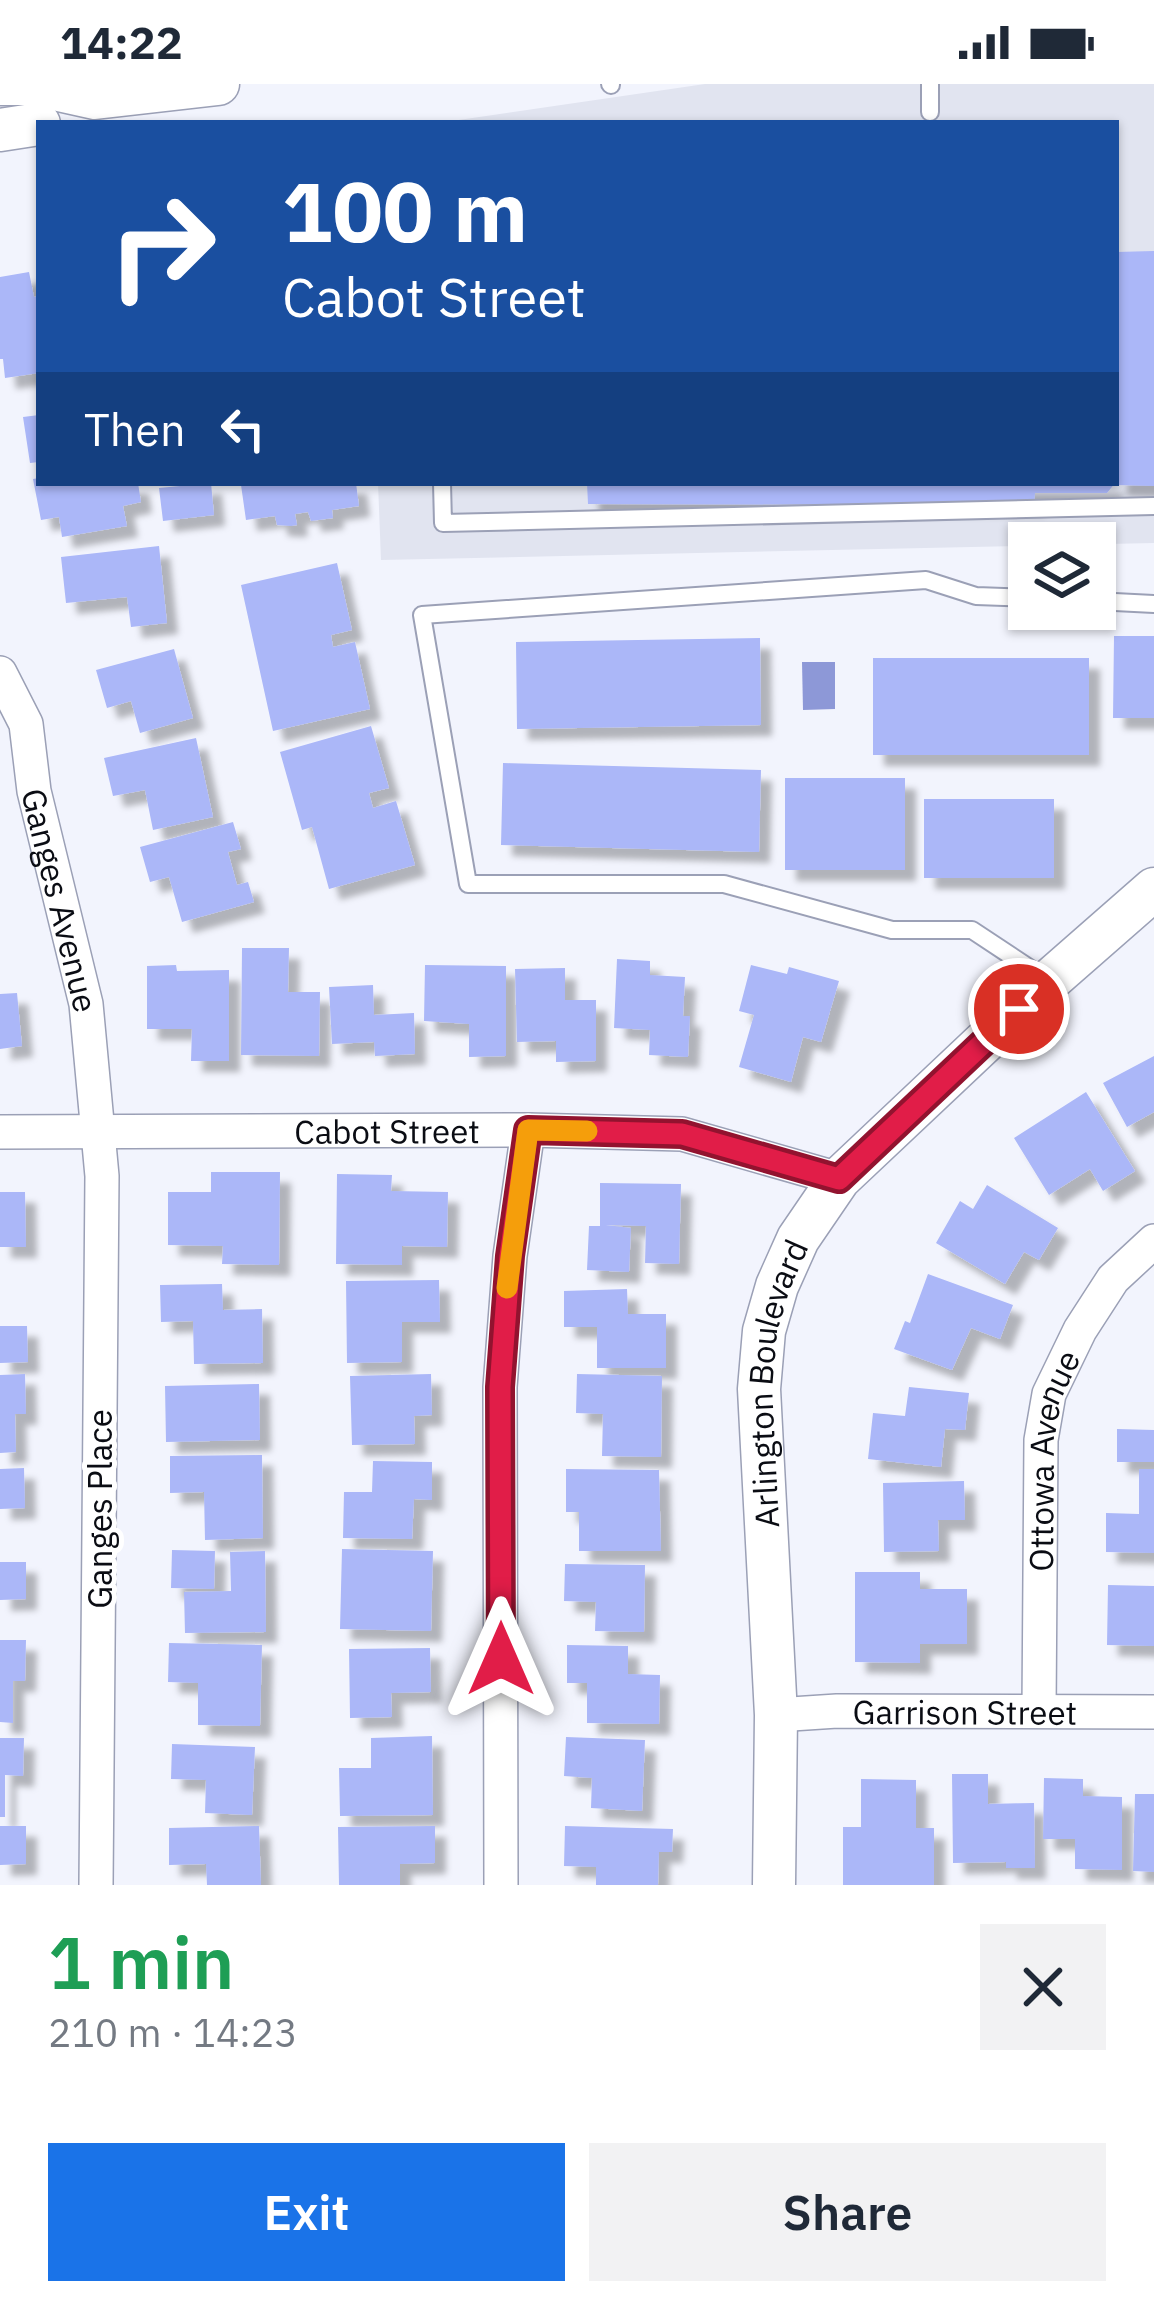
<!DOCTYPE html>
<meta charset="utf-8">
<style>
:root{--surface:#fff;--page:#f2f2f3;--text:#1f2937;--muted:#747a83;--accent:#1a73e8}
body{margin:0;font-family:"IBM Plex Sans",sans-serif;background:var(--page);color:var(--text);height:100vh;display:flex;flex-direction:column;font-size:45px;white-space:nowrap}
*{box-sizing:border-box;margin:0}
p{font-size:39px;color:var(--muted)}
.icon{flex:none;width:66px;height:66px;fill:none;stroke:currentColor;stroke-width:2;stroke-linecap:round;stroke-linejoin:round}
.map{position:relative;height:1801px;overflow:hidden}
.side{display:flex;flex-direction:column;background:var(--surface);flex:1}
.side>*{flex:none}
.banner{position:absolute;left:36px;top:36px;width:1083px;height:366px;border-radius:0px;box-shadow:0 3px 9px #0004;background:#1a4fa0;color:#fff;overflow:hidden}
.buttons{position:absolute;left:1008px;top:438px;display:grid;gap:24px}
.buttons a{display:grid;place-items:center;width:108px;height:108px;border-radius:0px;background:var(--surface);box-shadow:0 3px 9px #0004;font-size:60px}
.pin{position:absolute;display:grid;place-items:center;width:102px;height:102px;color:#fff;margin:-51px;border:6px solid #fff;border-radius:50%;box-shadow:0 3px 12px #0007}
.me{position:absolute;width:132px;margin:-66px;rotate:0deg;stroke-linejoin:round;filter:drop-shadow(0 0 9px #0008)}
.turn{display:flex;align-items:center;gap:42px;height:252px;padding:0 48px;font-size:54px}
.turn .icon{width:156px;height:156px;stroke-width:2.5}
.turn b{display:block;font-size:84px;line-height:102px}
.then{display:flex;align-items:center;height:114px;padding:0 48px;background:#0003;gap:24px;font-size:45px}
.round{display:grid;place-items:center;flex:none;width:126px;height:126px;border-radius:0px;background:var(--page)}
.overview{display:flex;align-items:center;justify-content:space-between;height:204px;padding:0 48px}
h1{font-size:72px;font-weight:600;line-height:90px;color:#1e9e55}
.button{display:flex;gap:24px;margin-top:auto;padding:24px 48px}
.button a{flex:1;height:138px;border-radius:0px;background:var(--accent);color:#fff;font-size:48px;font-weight:600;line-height:138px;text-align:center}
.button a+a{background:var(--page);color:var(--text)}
.status{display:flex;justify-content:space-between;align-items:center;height:84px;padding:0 60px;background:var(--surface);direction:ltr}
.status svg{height:33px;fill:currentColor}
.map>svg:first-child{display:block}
</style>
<div class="status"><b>14:22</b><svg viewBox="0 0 49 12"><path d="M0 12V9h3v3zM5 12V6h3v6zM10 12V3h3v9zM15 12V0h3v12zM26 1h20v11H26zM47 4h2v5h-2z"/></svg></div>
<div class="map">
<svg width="1154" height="1801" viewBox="0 0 1154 1801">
<defs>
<filter id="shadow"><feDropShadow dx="11" dy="11" stdDeviation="3" flood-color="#0004"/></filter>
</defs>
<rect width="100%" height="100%" fill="#f2f4fd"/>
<path fill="#e1e4f0" d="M 705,0 L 1154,0 L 1154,459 L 381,476 L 378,399 L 1116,399 L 1116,39 L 438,39 Z"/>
<path fill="#8d98d7" d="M 802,578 L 835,578 L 835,625 L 803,626 Z"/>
<path fill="#abb7f8" filter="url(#shadow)" d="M 1154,167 L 1154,402 L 1116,401 L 1116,168 Z
M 29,188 L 34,213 L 38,212 L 39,289 L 5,294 L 3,275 L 0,275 L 0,193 Z
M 39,331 L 39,378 L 30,379 L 23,333 Z
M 39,394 L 39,399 L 138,399 L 141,418 L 123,422 L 127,442 L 62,453 L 59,433 L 41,436 L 33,395 Z
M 211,399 L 214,431 L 163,437 L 159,404 Z
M 252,399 L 356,399 L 359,422 L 332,426 L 333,434 L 311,437 L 308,428 L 295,430 L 297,441 L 291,442 L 277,441 L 275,432 L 246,436 L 241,401 Z
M 587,399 L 1115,399 L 1107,409 L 1035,409 L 1034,421 L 588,420 Z
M 159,462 L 167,539 L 131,543 L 127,513 L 66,519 L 61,473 Z
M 337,479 L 352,546 L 331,551 L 333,563 L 355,558 L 370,625 L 273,647 L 241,501 Z
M 1114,552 L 1154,552 L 1154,634 L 1113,634 Z
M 760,554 L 761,641 L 517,645 L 516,558 Z
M 174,565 L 193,634 L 140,649 L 131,617 L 107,624 L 96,586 Z
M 873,574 L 1089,574 L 1089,671 L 873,671 Z
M 371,642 L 389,704 L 369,709 L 373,724 L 396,717 L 415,781 L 329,805 L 312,743 L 302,746 L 280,668 Z
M 196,654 L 213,733 L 153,746 L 145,706 L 113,712 L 104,674 Z
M 503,679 L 761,686 L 759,768 L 501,761 Z
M 785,694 L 905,694 L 905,786 L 785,786 Z
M 924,715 L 1054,715 L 1054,794 L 924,794 Z
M 233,738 L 241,765 L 228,768 L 237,801 L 248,798 L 254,818 L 182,838 L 169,793 L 150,798 L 140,763 Z
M 242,864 L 289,864 L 288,908 L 320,908 L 319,972 L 241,971 Z
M 617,875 L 650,877 L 650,891 L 685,893 L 683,932 L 690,932 L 688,973 L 649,971 L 650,946 L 614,944 Z
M 176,881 L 177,887 L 229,886 L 229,977 L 191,977 L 192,945 L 147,945 L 147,882 Z
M 425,881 L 506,882 L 506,972 L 469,973 L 469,940 L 424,937 Z
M 751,881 L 787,890 L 789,883 L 839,897 L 821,958 L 803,953 L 791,998 L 739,983 L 754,931 L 739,927 Z
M 565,884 L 565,916 L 596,916 L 596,977 L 556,978 L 556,957 L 517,958 L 515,885 Z
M 373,901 L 374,931 L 414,929 L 415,970 L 375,972 L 374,958 L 332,960 L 329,903 Z
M 17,909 L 22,962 L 0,965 L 0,910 Z
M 1154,972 L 1154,1028 L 1127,1043 L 1103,999 Z
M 1086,1008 L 1135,1087 L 1103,1107 L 1090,1085 L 1049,1111 L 1014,1054 Z
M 211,1088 L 280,1088 L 279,1181 L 222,1180 L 223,1162 L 168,1161 L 168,1108 L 211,1108 Z
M 337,1090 L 392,1091 L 391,1107 L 448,1108 L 447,1163 L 402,1162 L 402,1181 L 336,1180 Z
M 600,1099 L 681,1100 L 679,1180 L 645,1179 L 646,1142 L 606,1141 L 631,1144 L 629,1188 L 587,1186 L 589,1142 L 600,1142 Z
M 987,1101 L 1058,1144 L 1039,1176 L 1024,1168 L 1005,1200 L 936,1159 L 960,1117 L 973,1125 Z
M 0,1108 L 25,1108 L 26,1163 L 0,1163 Z
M 928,1190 L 1013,1221 L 1000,1255 L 971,1244 L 952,1286 L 894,1265 L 905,1237 L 910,1239 Z
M 439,1196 L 440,1238 L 402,1238 L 402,1278 L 347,1279 L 346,1197 Z
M 222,1200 L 223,1226 L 262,1225 L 263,1279 L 194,1280 L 193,1237 L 161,1238 L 160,1201 Z
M 627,1205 L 628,1230 L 666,1230 L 666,1284 L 597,1284 L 597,1243 L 564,1243 L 564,1207 Z
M 0,1242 L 27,1242 L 28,1278 L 0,1279 Z
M 25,1290 L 26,1330 L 15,1330 L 16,1368 L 0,1369 L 0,1291 Z
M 431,1290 L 432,1331 L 414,1332 L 415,1360 L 352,1361 L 350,1292 Z
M 577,1290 L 662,1292 L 661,1373 L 602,1372 L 603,1330 L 576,1329 Z
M 259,1300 L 260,1356 L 166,1358 L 165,1302 Z
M 909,1303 L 969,1309 L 965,1346 L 945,1345 L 941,1383 L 868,1375 L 873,1329 L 905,1332 Z
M 1117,1345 L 1154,1346 L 1154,1378 L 1117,1378 Z
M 262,1371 L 263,1454 L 205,1456 L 204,1408 L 170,1409 L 170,1372 Z
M 373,1377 L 432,1378 L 432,1416 L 414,1415 L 412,1455 L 343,1454 L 344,1408 L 372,1408 Z
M 24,1384 L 25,1424 L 0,1425 L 0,1385 Z
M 566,1385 L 659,1386 L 661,1467 L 579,1467 L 579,1428 L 566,1428 Z
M 1139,1385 L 1154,1385 L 1154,1469 L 1106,1468 L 1106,1429 L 1139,1430 Z
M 964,1397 L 965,1436 L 938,1436 L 939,1467 L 884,1468 L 883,1399 Z
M 342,1465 L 433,1467 L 431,1547 L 340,1545 Z
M 172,1466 L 215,1467 L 214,1505 L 171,1504 Z
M 265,1467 L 266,1548 L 185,1549 L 184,1508 L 231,1507 L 230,1468 Z
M 0,1478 L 26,1478 L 26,1515 L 0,1516 Z
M 565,1480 L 645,1481 L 644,1548 L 595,1547 L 596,1518 L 564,1517 Z
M 855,1488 L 920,1488 L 920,1505 L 967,1505 L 967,1560 L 920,1560 L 920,1579 L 855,1578 Z
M 1108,1501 L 1154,1502 L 1154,1562 L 1107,1561 Z
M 0,1556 L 26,1556 L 25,1597 L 13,1597 L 13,1639 L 0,1638 Z
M 169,1559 L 262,1561 L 260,1642 L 198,1641 L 198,1599 L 168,1598 Z
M 567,1561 L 628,1562 L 628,1590 L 660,1591 L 659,1640 L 587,1639 L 587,1599 L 567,1599 Z
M 430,1564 L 431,1608 L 391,1609 L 392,1633 L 350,1634 L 349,1565 Z
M 432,1652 L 433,1731 L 340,1732 L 339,1684 L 371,1684 L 371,1654 Z
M 566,1653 L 645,1656 L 642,1727 L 591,1724 L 592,1694 L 564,1692 Z
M 0,1654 L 24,1654 L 23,1692 L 5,1691 L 5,1733 L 0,1733 Z
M 172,1660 L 255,1663 L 252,1731 L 205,1729 L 206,1696 L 171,1695 Z
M 952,1690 L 988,1690 L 988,1720 L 1034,1719 L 1035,1784 L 1006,1784 L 1006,1778 L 953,1779 Z
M 1044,1694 L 1083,1695 L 1083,1712 L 1122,1713 L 1122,1786 L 1075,1785 L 1075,1755 L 1043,1755 Z
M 861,1695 L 916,1696 L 916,1744 L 934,1744 L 934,1801 L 843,1801 L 843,1743 L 861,1743 Z
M 1135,1710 L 1154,1710 L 1154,1788 L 1133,1787 Z
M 0,1742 L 26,1742 L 26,1780 L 0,1781 Z
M 259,1742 L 261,1801 L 207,1801 L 206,1780 L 169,1781 L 169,1744 Z
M 435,1742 L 435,1779 L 400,1780 L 400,1801 L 339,1801 L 338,1743 Z
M 565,1742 L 673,1745 L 672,1768 L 659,1768 L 658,1801 L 596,1801 L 596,1783 L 564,1782 Z"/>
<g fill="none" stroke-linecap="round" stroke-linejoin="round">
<defs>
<path id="service" d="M 610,0 L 611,1
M 930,0 L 930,28
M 442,399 L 443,439 L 1154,422
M 1029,514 L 976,512 L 926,496 L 422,531 L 468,800 L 724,800 L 892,846 L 972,846 L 1049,897
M 1095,517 L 1154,520"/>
<g id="minor">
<path id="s1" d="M 0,589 L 26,640 L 34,707 L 86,920 L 102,1092 L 96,1801"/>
<path id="s2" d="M 0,1048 L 528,1046 L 682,1050 L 839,1095"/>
<path id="s3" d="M 1039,1627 L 1041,1356 L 1049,1310 L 1080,1246 L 1113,1195 L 1154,1157"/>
<path id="s4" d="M 776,1631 L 837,1627 L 1154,1628"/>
<path d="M 501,1801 L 500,1303 L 510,1172 L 528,1046"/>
</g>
<g id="tertiary">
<path d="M 0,0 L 32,0 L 95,14 L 218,0"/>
<path d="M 0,46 L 39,40"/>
<path id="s5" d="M 774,1801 L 776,1631 L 759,1305 L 764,1247 L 777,1202 L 798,1155 L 839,1095 L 1049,897 L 1154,805"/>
</g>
</defs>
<use href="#service" stroke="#9ba0b6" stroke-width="20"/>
<use href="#minor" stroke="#9ba0b6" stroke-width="36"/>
<use href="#tertiary" stroke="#9ba0b6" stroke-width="45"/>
<use href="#service" stroke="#fff" stroke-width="16"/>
<use href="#minor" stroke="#fff" stroke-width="33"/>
<use href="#tertiary" stroke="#fff" stroke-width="42"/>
</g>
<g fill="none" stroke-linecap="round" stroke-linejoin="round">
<defs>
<path id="route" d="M 501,1575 L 500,1303 L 510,1172 L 528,1046 L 682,1050 L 839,1095 L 1019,925"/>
</defs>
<use href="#route" stroke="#92132f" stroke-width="30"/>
<use href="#route" stroke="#e11d48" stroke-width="21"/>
<path stroke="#f59e0b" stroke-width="21" d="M 507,1204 L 528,1046 L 587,1047"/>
</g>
<g text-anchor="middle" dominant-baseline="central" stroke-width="10" stroke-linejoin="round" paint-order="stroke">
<g font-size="33" fill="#0a0c13" stroke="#fff">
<text stroke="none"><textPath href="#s1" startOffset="237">Ganges Avenue</textPath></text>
<text stroke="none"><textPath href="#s2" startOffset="387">Cabot Street</textPath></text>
<text stroke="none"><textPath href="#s5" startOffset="504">Arlington Boulevard</textPath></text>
<text stroke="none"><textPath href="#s3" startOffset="252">Ottowa Avenue</textPath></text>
<text transform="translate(99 1425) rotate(-90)">Ganges Place</text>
<text stroke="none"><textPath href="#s4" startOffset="189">Garrison Street</textPath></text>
</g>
</g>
</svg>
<div class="buttons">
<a><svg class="icon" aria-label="layers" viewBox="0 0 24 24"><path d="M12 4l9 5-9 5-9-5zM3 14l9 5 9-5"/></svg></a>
</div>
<div class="pin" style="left:1019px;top:925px;background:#d93025"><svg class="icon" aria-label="arrive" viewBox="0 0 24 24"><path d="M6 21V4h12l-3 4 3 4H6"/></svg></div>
<svg class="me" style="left:501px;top:1575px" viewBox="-20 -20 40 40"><path d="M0-17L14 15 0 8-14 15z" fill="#e11d48" stroke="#fff" stroke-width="4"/></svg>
<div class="banner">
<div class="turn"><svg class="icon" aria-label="right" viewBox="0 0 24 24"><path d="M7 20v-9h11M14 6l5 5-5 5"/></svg><div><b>100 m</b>Cabot Street</div></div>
<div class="then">Then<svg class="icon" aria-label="left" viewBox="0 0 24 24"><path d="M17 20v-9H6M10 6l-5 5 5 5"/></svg></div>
</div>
</div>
<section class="side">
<div class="overview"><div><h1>1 min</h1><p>210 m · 14:23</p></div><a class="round"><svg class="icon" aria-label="close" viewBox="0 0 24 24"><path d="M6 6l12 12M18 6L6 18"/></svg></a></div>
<div class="button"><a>Exit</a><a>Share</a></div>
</section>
